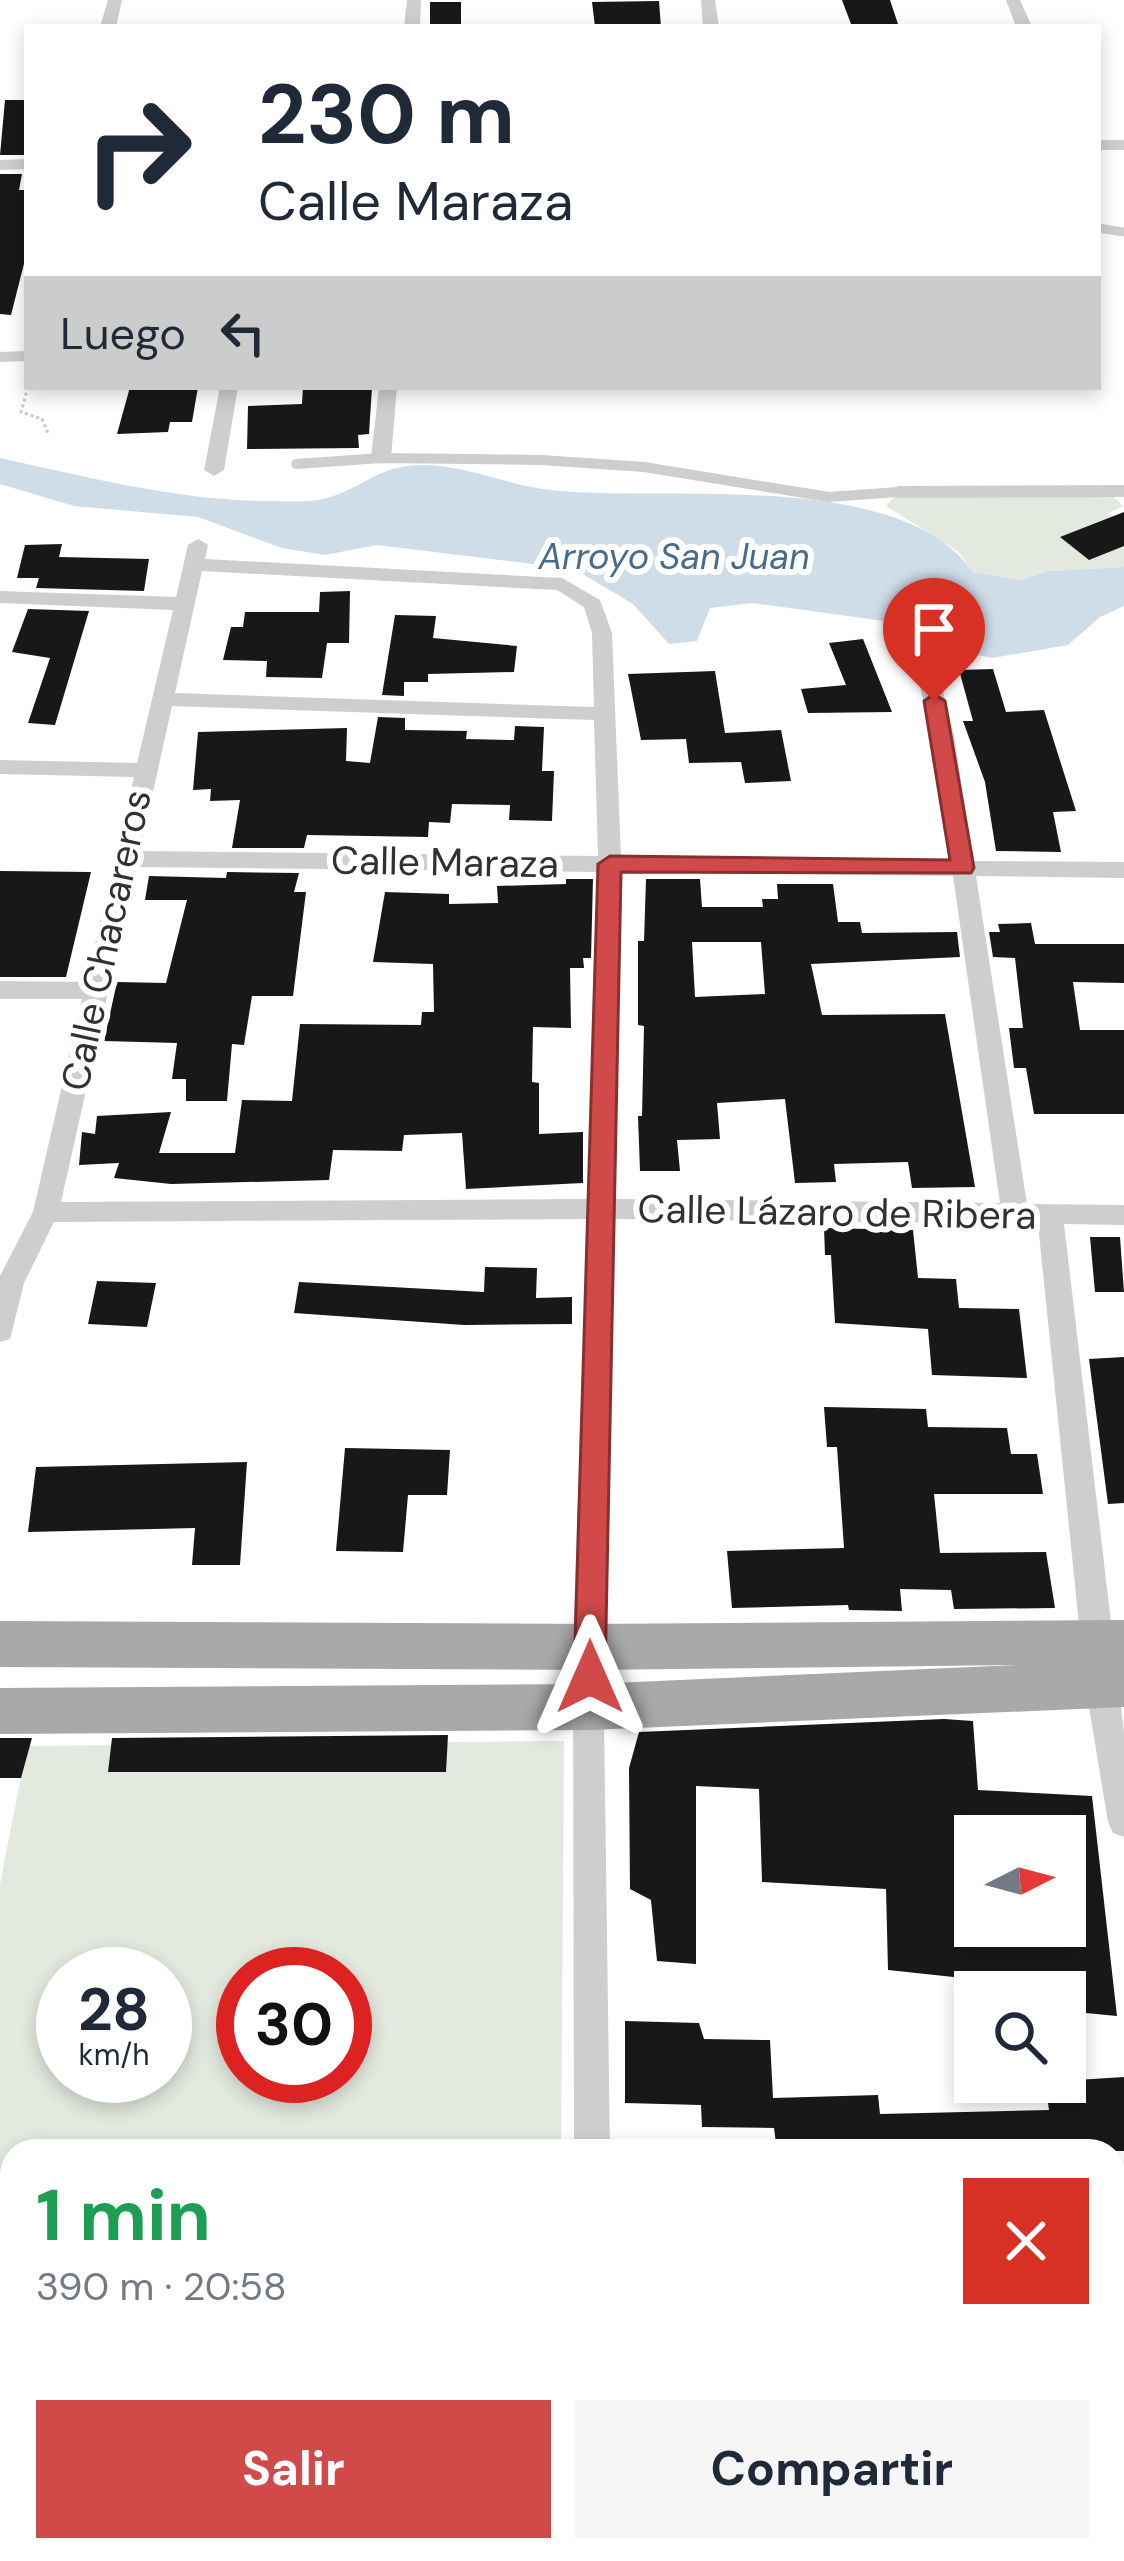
<!DOCTYPE html>
<html lang="es">
<meta charset="utf-8">
<style>
:root{--surface:#fff;--page:#f6f6f7;--text:#1f2937;--muted:#747a83;--accent:#d24949}
body{margin:0;font-family:"DM Sans",sans-serif;background:var(--page);color:var(--text);height:100vh;display:flex;flex-direction:column;font-size:45px;white-space:nowrap}
*{box-sizing:border-box;margin:0}
p{font-size:39px;color:var(--muted)}
.icon{flex:none;width:66px;height:66px;fill:none;stroke:currentColor;stroke-width:2;stroke-linecap:round;stroke-linejoin:round}
.map{position:relative;flex:1;overflow:hidden}
.side{position:absolute;left:0px;top:2139px;width:1125px;height:423px;display:flex;flex-direction:column;background:var(--surface);border-radius:36px 36px 0 0;box-shadow:0 6px 18px #0003}
.side>*{flex:none}
.banner{position:absolute;left:24px;top:24px;width:1077px;height:366px;border-radius:0px;box-shadow:0 6px 18px #0003;background:#fff;color:var(--text);overflow:hidden}
.needle{width:78px;rotate:84deg}
.controls{position:absolute;left:954px;top:1815px;display:grid;gap:24px}
.controls a{display:grid;place-items:center;width:132px;height:132px;border-radius:0px;background:var(--surface);box-shadow:0 6px 18px #0003;font-size:60px}
.speed{position:absolute;left:36px;top:1947px;display:flex;gap:24px;font-size:60px;font-weight:700;text-align:center}
.speed>*{display:grid;place-content:center;width:156px;height:156px;border-radius:50%;background:var(--surface);box-shadow:0 6px 18px #0003;line-height:1}
.speed small{font-size:30px;font-weight:400}
.speed .limit{border:18px solid #d22;background:#fff;color:#111}
.pin{position:absolute;display:grid;place-items:center;width:102px;height:102px;color:#fff;margin:-123px -51px;border-radius:50% 50% 50% 0;rotate:-45deg;box-shadow:0 0 12px #0007}
.pin .icon{rotate:45deg}
.me{position:absolute;width:132px;margin:-66px;rotate:0deg;stroke-linejoin:round;filter:drop-shadow(0 0 9px #0008)}
.turn{display:flex;align-items:center;gap:42px;height:252px;padding:0 36px;font-size:54px}
.turn .icon{width:156px;height:156px;stroke-width:2.5}
.turn b{display:block;font-size:84px;line-height:102px}
.then{display:flex;align-items:center;height:114px;padding:0 36px;background:#0003;gap:24px;font-size:45px}
.round{display:grid;place-items:center;flex:none;width:126px;height:126px;border-radius:0px;background:var(--page)}
.overview{display:flex;align-items:center;justify-content:space-between;height:204px;padding:0 36px}
h1{font-size:72px;font-weight:700;line-height:90px;color:#1e9e55}
.button{display:flex;gap:24px;margin-top:auto;padding:24px 36px}
.button a{flex:1;height:138px;border-radius:0px;background:var(--accent);color:#fff;font-size:48px;font-weight:700;line-height:138px;text-align:center}
.button a+a{background:var(--page);color:var(--text)}
.map>svg:first-child{display:block}
</style>
<div class="map">
<svg width="1124" height="2561" viewBox="0 0 1124 2561">
<rect width="100%" height="100%" fill="#fff"/>
<path fill="#e3e9de" fill-rule="evenodd" d="M 898,492 L 1107,492 L 1124,506 L 1108,513 L 1124,526 L 1061,537 L 1124,546 L 1124,567 L 1049,571 L 1020,580 L 973,572 L 959,552 L 886,506 Z
M 564,1741 L 561,2151 L 12,2151 L 12,2250 L 0,2250 L 0,1884 L 27,1746 ZM 63,1974 L 165,1974 L 165,2076 L 63,2076 ZM 243,1974 L 345,1974 L 345,2076 L 243,2076 Z"/>
<path fill="#cfdde9" d="M 0,458 C 88,477 179,501 269,501 C 286,501 307,503 323,499 C 362,490 377,464 425,465 C 468,466 508,485 550,490 C 665,503 899,467 973,572 L 1020,580 L 1049,571 L 1124,567 L 1124,606 L 1100,617 L 1068,645 L 992,658 L 909,641 L 884,621 L 752,603 L 710,608 L 697,641 L 669,644 L 633,604 L 574,569 L 377,545 L 325,555 L 282,548 L 198,517 L 74,506 L 0,484 Z"/>
<path fill="#181818" fill-rule="evenodd" d="M 842,0 L 890,0 L 899,27 L 851,24 Z
M 659,1 L 661,27 L 595,27 L 592,2 Z
M 430,2 L 461,2 L 461,27 L 430,27 Z
M 5,100 L 27,100 L 26,155 L 0,155 Z
M 0,174 L 22,174 L 19,190 L 27,190 L 27,252 L 11,315 L 0,314 Z
M 130,387 L 198,387 L 192,422 L 170,422 L 168,432 L 117,434 Z
M 303,387 L 372,387 L 369,434 L 358,435 L 359,448 L 247,449 L 248,406 L 302,404 Z
M 1124,512 L 1124,546 L 1089,560 L 1060,537 Z
M 62,544 L 59,557 L 149,559 L 144,591 L 36,588 L 39,578 L 17,578 L 25,545 Z
M 350,591 L 349,643 L 327,643 L 322,678 L 266,677 L 267,661 L 223,660 L 231,627 L 243,627 L 245,612 L 319,612 L 320,592 Z
M 28,609 L 89,611 L 55,725 L 28,723 L 50,658 L 12,652 Z
M 395,615 L 436,616 L 433,638 L 517,646 L 514,672 L 428,674 L 428,682 L 404,682 L 404,696 L 382,695 Z
M 863,639 L 892,712 L 808,713 L 801,689 L 846,685 L 829,643 Z
M 993,669 L 1006,712 L 1044,710 L 1076,811 L 1053,812 L 1061,852 L 996,851 L 985,782 L 963,721 L 973,721 L 959,670 Z
M 715,671 L 725,733 L 781,730 L 791,781 L 745,783 L 741,762 L 689,763 L 686,739 L 641,740 L 628,674 Z
M 378,717 L 405,718 L 405,730 L 467,731 L 466,739 L 514,740 L 515,726 L 544,727 L 542,771 L 554,771 L 552,821 L 509,820 L 510,805 L 452,804 L 450,823 L 429,822 L 428,837 L 307,835 L 304,848 L 232,848 L 240,800 L 210,801 L 211,789 L 193,790 L 198,732 L 347,728 L 346,761 L 370,763 Z
M 0,871 L 91,872 L 66,977 L 0,977 Z
M 227,872 L 299,873 L 294,892 L 306,892 L 293,996 L 252,996 L 244,1045 L 232,1044 L 227,1101 L 186,1101 L 186,1079 L 172,1079 L 177,1043 L 104,1041 L 117,982 L 166,983 L 187,900 L 145,900 L 149,876 L 226,878 Z
M 566,879 L 593,879 L 591,958 L 583,958 L 584,968 L 570,968 L 571,1028 L 533,1027 L 532,1082 L 539,1083 L 539,1134 L 583,1132 L 583,1183 L 466,1189 L 462,1133 L 404,1135 L 402,1151 L 333,1150 L 329,1180 L 171,1184 L 114,1178 L 119,1163 L 79,1165 L 82,1132 L 95,1134 L 97,1116 L 171,1112 L 159,1153 L 235,1153 L 242,1100 L 292,1101 L 300,1024 L 421,1025 L 422,1012 L 434,1012 L 433,964 L 373,962 L 385,892 L 449,894 L 449,904 L 498,903 L 497,886 L 566,884 Z
M 646,879 L 700,879 L 702,907 L 763,907 L 762,899 L 778,899 L 777,884 L 833,884 L 838,922 L 860,922 L 862,933 L 957,932 L 960,957 L 811,964 L 822,1015 L 945,1014 L 975,1187 L 912,1188 L 908,1162 L 834,1164 L 836,1182 L 795,1183 L 785,1099 L 717,1103 L 720,1139 L 677,1140 L 680,1171 L 640,1171 L 638,1116 L 642,1116 L 644,1026 L 638,1025 L 638,941 L 644,941 ZM 692,942 L 761,942 L 765,994 L 695,997 Z
M 1031,923 L 1035,944 L 1124,944 L 1124,983 L 1073,982 L 1080,1030 L 1124,1030 L 1124,1114 L 1034,1114 L 1026,1068 L 1014,1068 L 1009,1028 L 1023,1028 L 1015,958 L 993,957 L 989,932 L 1000,932 L 998,924 Z
M 824,1228 L 913,1230 L 918,1278 L 956,1279 L 959,1308 L 1019,1309 L 1027,1378 L 932,1375 L 928,1329 L 835,1323 L 831,1255 L 825,1255 Z
M 1090,1237 L 1120,1237 L 1124,1292 L 1095,1292 Z
M 485,1267 L 537,1268 L 536,1298 L 572,1297 L 572,1324 L 464,1325 L 294,1313 L 299,1282 L 484,1292 Z
M 97,1281 L 156,1283 L 147,1327 L 88,1324 Z
M 1124,1357 L 1124,1503 L 1108,1504 L 1089,1359 Z
M 824,1407 L 926,1409 L 928,1427 L 1007,1428 L 1011,1454 L 1037,1454 L 1043,1494 L 934,1494 L 940,1553 L 1046,1552 L 1055,1608 L 954,1609 L 951,1590 L 900,1589 L 902,1611 L 849,1610 L 848,1605 L 732,1608 L 727,1551 L 844,1548 L 837,1447 L 827,1447 Z
M 345,1448 L 450,1450 L 447,1495 L 408,1495 L 403,1552 L 336,1551 Z
M 247,1462 L 240,1565 L 192,1565 L 195,1528 L 28,1532 L 36,1467 Z
M 944,1719 L 973,1721 L 978,1790 L 1092,1796 L 1117,2016 L 1065,2011 L 1065,1992 L 992,1992 L 991,1981 L 888,1970 L 886,1889 L 762,1882 L 759,1789 L 696,1786 L 696,1964 L 657,1961 L 651,1900 L 630,1889 L 629,1768 L 639,1732 ZM 975,1836 L 1065,1836 L 1065,1926 L 975,1926 Z
M 448,1735 L 446,1772 L 108,1772 L 112,1738 Z
M 0,1738 L 32,1738 L 21,1778 L 0,1778 Z
M 625,2021 L 699,2023 L 704,2039 L 770,2040 L 773,2098 L 878,2095 L 880,2114 L 1049,2110 L 1045,2082 L 1124,2077 L 1124,2151 L 777,2151 L 774,2128 L 702,2127 L 701,2105 L 625,2103 Z"/>
<g fill="none" stroke-linecap="round" stroke-linejoin="round">
<path stroke="#c8c8c8" stroke-width="3" stroke-dasharray="3 3" stroke-linecap="butt" d="M 28,387 L 21,412 L 42,419 L 48,433"/>
<path stroke="#cecece" stroke-width="9" d="M 1098,228 L 1124,232"/>
<path stroke="#cecece" stroke-width="10" d="M 296,464 L 381,458 L 542,460 L 644,467 L 829,497 L 898,492"/>
<path fill="#cecece" fill-rule="evenodd" d="M 108,0 L 122,0 L 116,27 L 100,27 Z
M 407,0 L 421,0 L 420,27 L 404,27 Z
M 701,0 L 715,0 L 719,27 L 703,27 Z
M 1006,0 L 1020,0 L 1032,27 L 1016,27 Z
M 1098,140 L 1124,140 L 1124,150 L 1098,150 Z
M 27,159 L 27,169 L 0,170 L 0,160 Z
M 27,351 L 27,361 L 0,362 L 0,352 Z
M 220,387 L 238,387 L 224,470 L 214,476 L 204,470 Z
M 379,387 L 397,387 L 391,458 L 381,464 L 371,458 Z
M 1124,485 L 1124,497 L 898,498 L 888,492 L 898,486 Z
M 198,539 L 208,545 L 205,559 L 562,578 L 600,600 L 612,633 L 621,857 L 950,860 L 932,735 L 915,667 L 926,660 L 937,667 L 954,735 L 973,861 L 1124,862 L 1124,878 L 976,876 L 1027,1204 L 1124,1205 L 1124,1225 L 1064,1224 L 1124,1732 L 1124,1837 L 1113,1833 L 1108,1822 L 1085,1683 L 1038,1224 L 613,1219 L 603,1647 L 610,2151 L 574,2151 L 573,1647 L 587,1219 L 54,1222 L 24,1283 L 10,1339 L 0,1342 L 0,1276 L 33,1212 L 82,999 L 0,999 L 0,981 L 86,982 L 134,777 L 0,774 L 0,760 L 137,763 L 173,610 L 0,603 L 0,591 L 176,597 L 188,545 ZM 202,571 L 557,590 L 584,607 L 592,633 L 594,707 L 175,693 ZM 172,706 L 594,720 L 598,856 L 140,851 ZM 136,867 L 598,872 L 587,1199 L 61,1202 ZM 621,872 L 953,876 L 1000,1203 L 614,1199 Z
M 0,2342 L 12,2342 L 12,2380 L 0,2380 Z
M 574,2550 L 612,2550 L 613,2561 L 573,2561 Z"/>
<path fill="#a9a9a9" fill-rule="evenodd" d="M 1124,1620 L 1124,1707 L 591,1730 L 0,1734 L 0,1688 L 591,1684 L 1017,1665 L 588,1670 L 0,1667 L 0,1621 L 588,1624 Z"/>
</g>
<path fill="#d24949" stroke="#882f2f" stroke-width="3" d="M 934,694 L 945,701 L 974,868 L 971,873 L 621,872 L 605,1677 L 601,1687 L 590,1691 L 579,1687 L 574,1677 L 598,864 L 610,856 L 950,860 L 924,701 Z"/>
<g text-anchor="middle" dominant-baseline="central" stroke-width="12" stroke-linejoin="round" paint-order="stroke">
<g font-size="36" font-style="italic" fill="#476b8a" stroke="#fff">
<text x="674" y="556">Arroyo San Juan</text>
</g>
<g font-size="39" fill="#313131" stroke="#fff">
<text transform="translate(445 862) rotate(1)">Calle Maraza</text>
<text transform="translate(106 940) rotate(-78)">Calle Chacareros</text>
<text transform="translate(837 1212) rotate(1)">Calle Lázaro de Ribera</text>
</g>
</g>
</svg>
<div class="controls">
<a><svg class="needle" viewBox="-14 -14 28 28"><path d="M0-13l5 13h-10z" fill="#e53935"/><path d="M0 13l5-13h-10z" fill="#747a83"/></svg></a>
<a><svg class="icon" aria-label="search" viewBox="0 0 24 24"><circle cx="10" cy="10" r="6"/><path d="M15 15l6 6"/></svg></a>
</div>
<div class="speed"><div>28<small>km/h</small></div><div class="limit">30</div></div>
<div class="pin" style="left:934px;top:701px;background:#d93025"><svg class="icon" aria-label="arrive" viewBox="0 0 24 24"><path d="M6 21V4h12l-3 4 3 4H6"/></svg></div>
<svg class="me" style="left:590px;top:1677px" viewBox="-20 -20 40 40"><path d="M0-17L14 15 0 8-14 15z" fill="#d24949" stroke="#fff" stroke-width="4"/></svg>
<div class="banner">
<div class="turn"><svg class="icon" aria-label="right" viewBox="0 0 24 24"><path d="M7 20v-9h11M14 6l5 5-5 5"/></svg><div><b>230 m</b>Calle Maraza</div></div>
<div class="then">Luego<svg class="icon" aria-label="left" viewBox="0 0 24 24"><path d="M17 20v-9H6M10 6l-5 5 5 5"/></svg></div>
</div>
<section class="side">
<div class="overview"><div><h1>1 min</h1><p>390 m · 20:58</p></div><a class="round" style="background:#d93025;color:#fff"><svg class="icon" aria-label="close" viewBox="0 0 24 24"><path d="M6 6l12 12M18 6L6 18"/></svg></a></div>
<div class="button"><a>Salir</a><a>Compartir</a></div>
</section>
</div>
